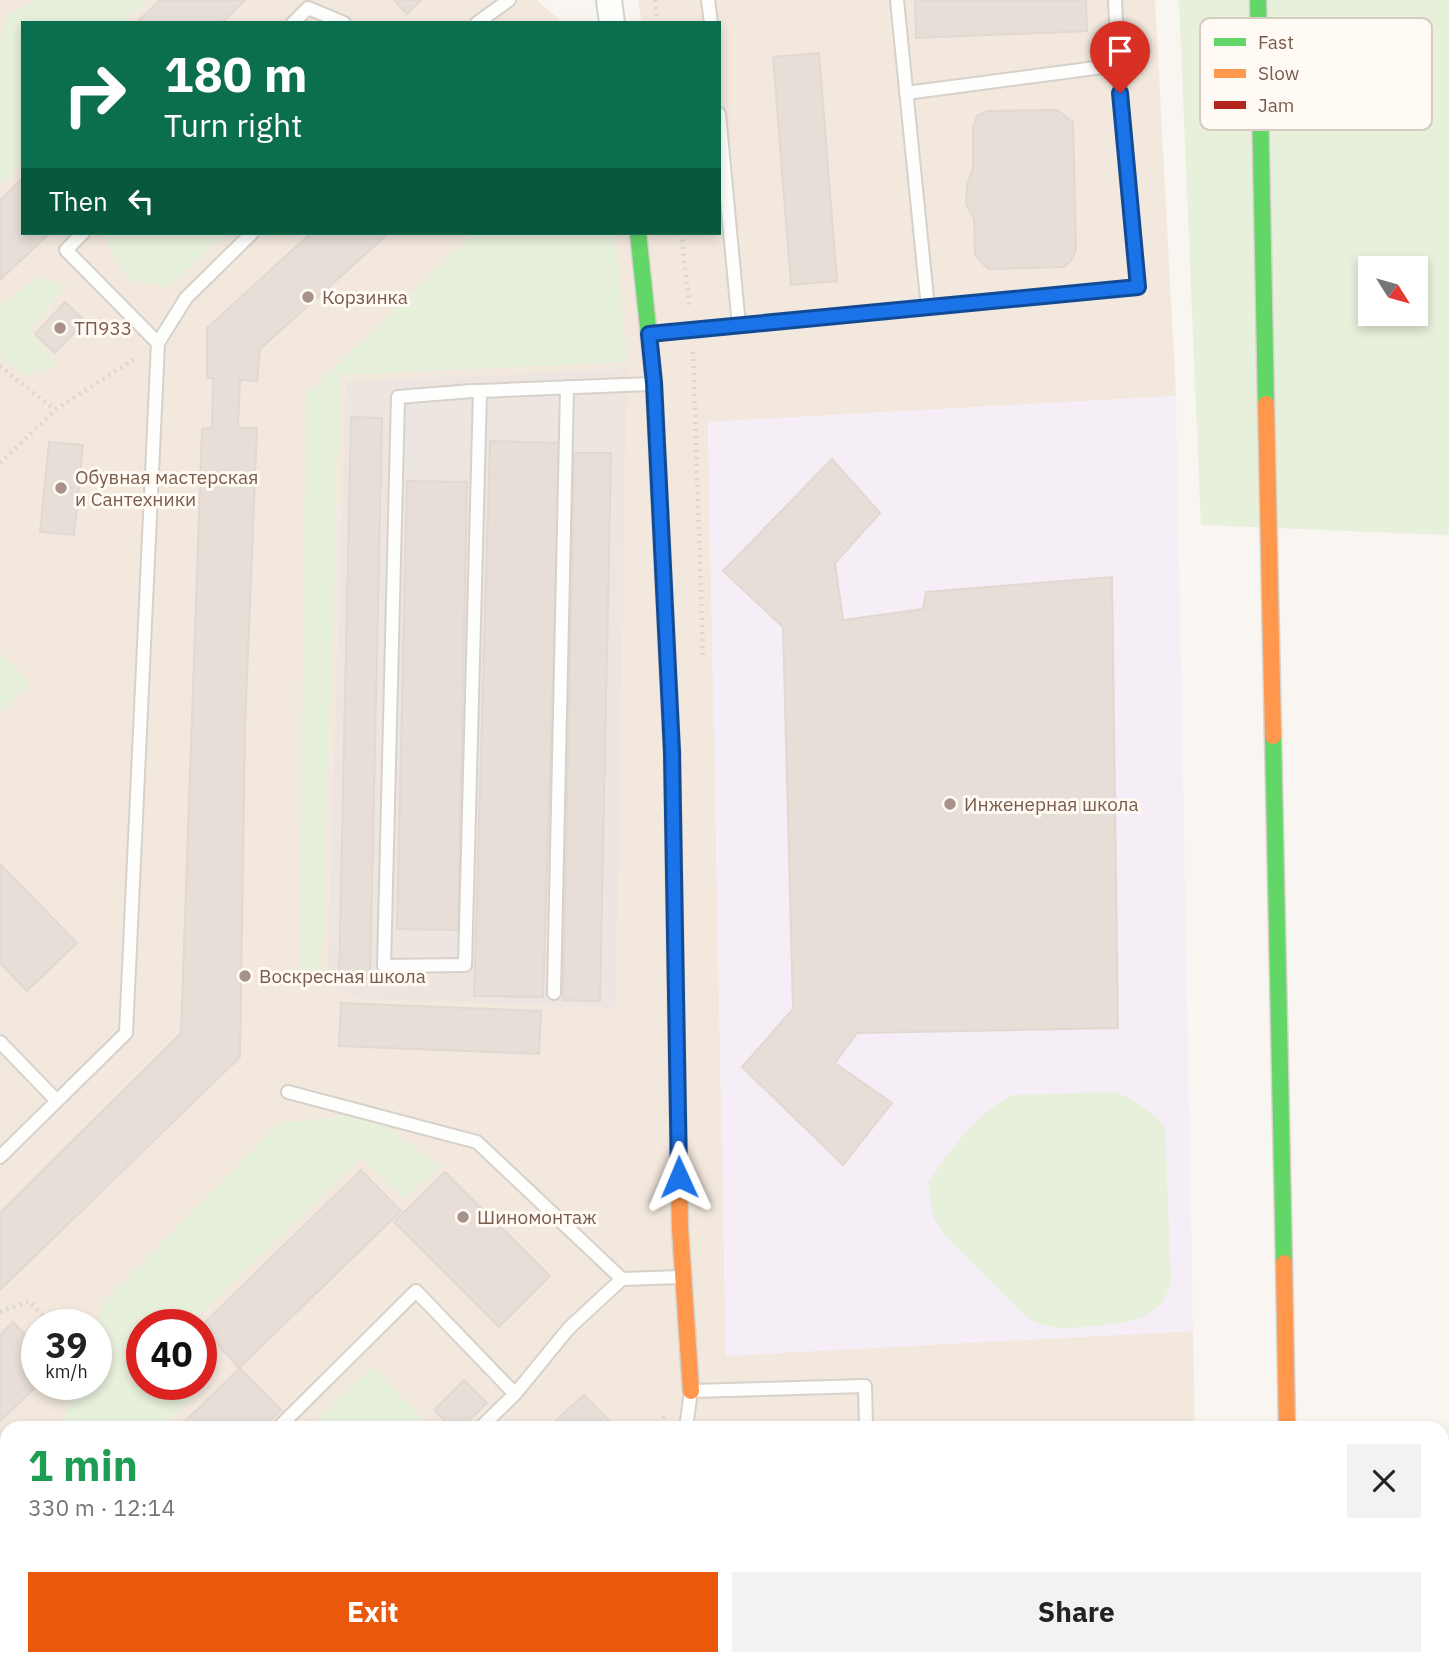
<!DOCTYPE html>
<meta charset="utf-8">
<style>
:root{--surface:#fff;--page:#f2f2f2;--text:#222;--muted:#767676;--accent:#ea580c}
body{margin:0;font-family:"IBM Plex Sans",sans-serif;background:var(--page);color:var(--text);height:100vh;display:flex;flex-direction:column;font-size:26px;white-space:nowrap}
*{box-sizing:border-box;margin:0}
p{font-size:23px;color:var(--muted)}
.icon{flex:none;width:38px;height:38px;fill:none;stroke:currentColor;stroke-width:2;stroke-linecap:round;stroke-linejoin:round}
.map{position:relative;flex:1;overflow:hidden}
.sheet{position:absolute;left:0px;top:1421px;width:1449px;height:245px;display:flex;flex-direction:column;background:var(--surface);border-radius:21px 21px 0 0;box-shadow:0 4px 10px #0003}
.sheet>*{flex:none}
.top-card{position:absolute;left:21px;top:21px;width:700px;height:214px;border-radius:0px;box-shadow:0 4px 10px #0003;background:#0b6e4f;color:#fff;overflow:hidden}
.needle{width:46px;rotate:127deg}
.buttons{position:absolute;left:1358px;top:256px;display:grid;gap:14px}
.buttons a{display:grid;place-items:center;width:70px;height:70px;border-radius:0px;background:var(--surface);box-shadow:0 4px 10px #0003;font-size:35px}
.speed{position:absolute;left:21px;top:1309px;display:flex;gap:14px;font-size:35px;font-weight:700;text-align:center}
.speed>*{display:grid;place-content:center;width:91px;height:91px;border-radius:50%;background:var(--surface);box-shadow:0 4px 10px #0003;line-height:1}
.speed small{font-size:18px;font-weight:400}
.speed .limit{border:10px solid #d22;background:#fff;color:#111}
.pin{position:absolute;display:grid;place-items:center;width:60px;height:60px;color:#fff;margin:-72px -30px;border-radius:50% 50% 50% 0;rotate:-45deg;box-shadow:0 0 7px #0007}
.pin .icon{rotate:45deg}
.me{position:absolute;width:77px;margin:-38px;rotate:359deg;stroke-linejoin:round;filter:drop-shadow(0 0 5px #0008)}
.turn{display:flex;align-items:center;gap:24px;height:147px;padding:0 28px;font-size:32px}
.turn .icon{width:91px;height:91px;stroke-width:2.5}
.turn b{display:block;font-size:49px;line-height:60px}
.then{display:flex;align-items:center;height:66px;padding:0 28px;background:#0003;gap:14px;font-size:26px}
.round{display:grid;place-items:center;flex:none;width:74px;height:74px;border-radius:0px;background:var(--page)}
.overview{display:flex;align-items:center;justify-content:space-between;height:119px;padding:0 28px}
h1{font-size:42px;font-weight:800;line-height:52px;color:#1e9e55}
.primary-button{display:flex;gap:14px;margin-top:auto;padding:14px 28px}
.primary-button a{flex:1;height:80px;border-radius:0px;background:var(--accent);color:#fff;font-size:28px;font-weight:800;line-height:80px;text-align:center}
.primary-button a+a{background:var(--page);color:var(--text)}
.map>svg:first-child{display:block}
</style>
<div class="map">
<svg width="1449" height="1666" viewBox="0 0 1449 1666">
<rect width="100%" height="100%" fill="#f9f5f0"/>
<path fill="#f2e8de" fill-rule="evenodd" d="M 0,0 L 537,0 L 563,23 L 23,23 L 23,233 L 719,233 L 719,23 L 642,23 L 638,0 L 1155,0 L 1176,396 L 708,422 L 726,1355 L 1193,1331 L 1195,1428 L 7,1428 L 7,1659 L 1198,1659 L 1198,1666 L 0,1666 ZM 37,1325 L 96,1325 L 96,1384 L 37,1384 ZM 142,1325 L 201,1325 L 201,1384 L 142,1384 Z"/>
<path fill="#ede5e0" d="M 627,369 L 616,1008 L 365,999 L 327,983 L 346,382 Z"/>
<path fill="#f6eef6" d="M 1176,396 L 1193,1331 L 726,1356 L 708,422 Z"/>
<path fill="#e7f0db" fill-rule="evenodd" d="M 38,0 L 147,0 L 122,23 L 23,23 L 23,163 L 0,185 L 0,42 L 7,14 Z
M 1179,0 L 1449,0 L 1449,535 L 1201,525 ZM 1370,268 L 1416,268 L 1416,313 L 1370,313 Z
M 110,233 L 225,233 L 168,288 L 128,279 L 106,242 Z
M 474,233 L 615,233 L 627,362 L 341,375 L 321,985 L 299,986 L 306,395 Z
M 37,277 L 67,286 L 30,329 L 58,367 L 23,375 L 0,355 L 0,306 Z
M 0,653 L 30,682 L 0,713 Z
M 1113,1092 C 1135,1098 1150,1110 1165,1127 L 1171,1280 C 1164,1320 1128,1323 1094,1326 C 1070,1328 1051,1331 1029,1319 L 946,1237 L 933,1217 L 928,1183 C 952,1148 974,1115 1012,1095 Z
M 368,1114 L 440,1166 L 404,1198 L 361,1158 L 189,1325 L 142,1325 L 142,1384 L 201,1384 L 201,1364 L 213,1377 L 162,1428 L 61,1428 L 76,1384 L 96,1384 L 96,1326 L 104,1302 L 279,1123 Z
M 372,1367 L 432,1428 L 309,1428 Z
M 18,1659 L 121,1659 L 128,1666 L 25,1666 Z
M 181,1659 L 262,1659 L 261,1666 L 190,1666 Z"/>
<path fill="#e6ded7" stroke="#e2d8d2" stroke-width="2" d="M 160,0 L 245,0 L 222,23 L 136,23 Z
M 394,0 L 421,0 L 407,14 Z
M 915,0 L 1086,0 L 1087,31 L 916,38 Z
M 819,53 L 837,281 L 791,285 L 773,57 Z
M 1057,110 L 1073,122 L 1076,250 L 1071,261 L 1064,267 L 988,269 L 975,255 L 974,219 L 966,204 L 967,185 L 973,168 L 973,128 L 977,116 L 988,111 Z
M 23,178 L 23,233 L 50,233 L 1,279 L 0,200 Z
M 311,233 L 389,233 L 260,349 L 257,381 L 240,380 L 238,428 L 257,428 L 245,727 L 240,1057 L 0,1290 L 0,1213 L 181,1033 L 202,429 L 212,428 L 213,378 L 207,378 L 207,328 Z
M 65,302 L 85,321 L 55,353 L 35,334 Z
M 351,417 L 382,418 L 370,979 L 339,979 Z
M 490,441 L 560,443 L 543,997 L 474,996 Z
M 49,442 L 83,445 L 74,535 L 40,532 Z
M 574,453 L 611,453 L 600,1001 L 563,1000 Z
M 832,459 L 880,513 L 835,563 L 843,620 L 923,609 L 926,592 L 1112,577 L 1118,1028 L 857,1033 L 835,1063 L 892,1103 L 843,1165 L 742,1067 L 793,1009 L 783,627 L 723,571 Z
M 407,481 L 467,482 L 458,930 L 397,929 Z
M 0,864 L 77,943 L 27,991 L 0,963 Z
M 341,1003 L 541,1011 L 539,1054 L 339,1046 Z
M 361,1170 L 401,1211 L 239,1368 L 201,1326 Z
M 445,1172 L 550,1276 L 499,1327 L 394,1222 Z
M 13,1322 L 37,1347 L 39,1384 L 0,1421 L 0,1335 Z
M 240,1368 L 281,1410 L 265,1425 L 262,1428 L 178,1428 Z
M 464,1380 L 487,1403 L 461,1428 L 452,1428 L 434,1410 Z
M 584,1395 L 616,1428 L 549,1428 L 564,1413 Z
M 326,1659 L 386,1659 L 385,1666 L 326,1666 Z
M 741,1659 L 792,1659 L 792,1666 L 741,1666 Z"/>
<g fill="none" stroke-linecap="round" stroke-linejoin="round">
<defs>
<path id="lane" d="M 708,0 L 711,23
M 897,0 L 928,308
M 293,23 L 308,8 L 344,23
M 477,23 L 509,0
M 906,93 L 1118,65
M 719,114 L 739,326
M 83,233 L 66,250 L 158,343
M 652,334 L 1138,287 L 1118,65 L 1115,0
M 480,391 L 465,965 L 384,966 L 398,397 L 472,391 L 480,391 L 650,384
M 554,993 L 567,387
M 0,1042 L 56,1100
M 288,1092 L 477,1142 L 622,1279
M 0,1157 L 126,1033 L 158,343 L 186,298 L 252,233
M 278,1428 L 416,1291 L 515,1394
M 480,1428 L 515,1394 L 569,1328 L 622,1279 L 681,1277
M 686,1428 L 691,1391 L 865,1386 L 866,1428
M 0,1510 L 7,1517
M 676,1659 L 676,1666
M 869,1659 L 869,1666
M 959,1659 L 959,1666
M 1138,1659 L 1138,1666
M 275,1666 L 275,1659
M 550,1666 L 550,1659"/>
<path id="street" d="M 609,0 L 612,23
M 1292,1659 L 1292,1666"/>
<path id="fast" d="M 1258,0 L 1266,404
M 638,233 L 654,384 L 672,753
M 1273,736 L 1284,1263"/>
<path id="slow" d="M 1266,404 L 1273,736
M 677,1061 L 680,1228 L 691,1391
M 1284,1263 L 1287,1428"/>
<path id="jam" d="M 672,753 L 677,1061"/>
</defs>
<use href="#lane" stroke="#d7d1cb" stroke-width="16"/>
<use href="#street" stroke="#d7d1cb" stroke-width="28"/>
<use href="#fast" stroke="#d9d2cb" stroke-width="19"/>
<use href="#slow" stroke="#d9d2cb" stroke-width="19"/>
<use href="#jam" stroke="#d9d2cb" stroke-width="19"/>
<path stroke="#dcd5d0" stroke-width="4.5" stroke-dasharray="2 5" stroke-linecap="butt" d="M 655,0 L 657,23
M 681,233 L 690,308
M 693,352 L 703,655
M 0,366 L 55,410
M 0,463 L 55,410 L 137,357
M 0,1312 L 29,1301 L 52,1325
M 653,1428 L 665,1416
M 163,1659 L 172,1666
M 145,1666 L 152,1659
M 413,1666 L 416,1659"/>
<use href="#lane" stroke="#fefefd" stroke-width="12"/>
<use href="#street" stroke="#fefefd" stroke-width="24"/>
<use href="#fast" stroke="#63d668" stroke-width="16"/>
<use href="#slow" stroke="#ff974d" stroke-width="16"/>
<use href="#jam" stroke="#b3261e" stroke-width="16"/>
</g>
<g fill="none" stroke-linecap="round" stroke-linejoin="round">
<defs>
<path id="route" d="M 679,1177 L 672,752 L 654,383 L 649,334 L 1138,287 L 1120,93"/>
</defs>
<use href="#route" stroke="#114b97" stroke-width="18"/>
<use href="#route" stroke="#1a73e8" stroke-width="12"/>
</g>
<g fill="#a69286" stroke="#fffaf3" stroke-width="2.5">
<circle cx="308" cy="297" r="7"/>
<circle cx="60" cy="328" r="7"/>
<circle cx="61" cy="488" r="7"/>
<circle cx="950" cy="804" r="7"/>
<circle cx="245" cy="976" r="7"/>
<circle cx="463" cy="1217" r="7"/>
</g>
<g text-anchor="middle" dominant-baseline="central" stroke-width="6" stroke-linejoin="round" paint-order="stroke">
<g font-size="19" fill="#7a5c4d" stroke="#fffaf3" text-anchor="start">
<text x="322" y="297">Корзинка</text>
<text x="74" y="328">ТП933</text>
<text x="75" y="477">Обувная мастерская<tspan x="75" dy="22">и Сантехники</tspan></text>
<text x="964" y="804">Инженерная школа</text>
<text x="259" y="976">Воскресная школа</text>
<text x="477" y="1217">Шиномонтаж</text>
</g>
</g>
<rect x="1200" y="18" width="232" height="112" rx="10" fill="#fffaf3" stroke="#d7cbc1" stroke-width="2"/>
<rect x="1214" y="38" width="32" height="8" fill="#63d668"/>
<rect x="1214" y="69" width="32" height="9" fill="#ff974d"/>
<rect x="1214" y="101" width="32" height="8" fill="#b3261e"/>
<g font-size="19" fill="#7a5c4d">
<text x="1258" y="49">Fast</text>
<text x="1258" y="80">Slow</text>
<text x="1258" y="112">Jam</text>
</g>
</svg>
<div class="buttons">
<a><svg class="needle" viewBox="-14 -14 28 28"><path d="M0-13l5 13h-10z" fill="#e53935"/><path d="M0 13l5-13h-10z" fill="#767676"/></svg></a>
</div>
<div class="speed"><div>39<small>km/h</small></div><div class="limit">40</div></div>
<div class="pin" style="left:1120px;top:93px;background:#d93025"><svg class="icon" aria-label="arrive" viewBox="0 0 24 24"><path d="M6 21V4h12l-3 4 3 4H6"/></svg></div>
<svg class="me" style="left:679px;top:1177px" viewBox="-20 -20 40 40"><path d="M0-17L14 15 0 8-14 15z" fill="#1a73e8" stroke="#fff" stroke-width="4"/></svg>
<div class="top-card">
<div class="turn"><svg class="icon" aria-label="right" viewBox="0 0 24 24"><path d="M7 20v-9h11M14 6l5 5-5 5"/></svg><div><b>180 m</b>Turn right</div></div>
<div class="then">Then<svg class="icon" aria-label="left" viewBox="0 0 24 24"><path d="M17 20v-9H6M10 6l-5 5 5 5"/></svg></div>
</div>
<section class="sheet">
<div class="overview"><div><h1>1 min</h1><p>330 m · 12:14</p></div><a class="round"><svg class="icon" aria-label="close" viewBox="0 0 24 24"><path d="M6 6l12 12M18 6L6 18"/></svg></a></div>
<div class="primary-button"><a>Exit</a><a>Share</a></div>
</section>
</div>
